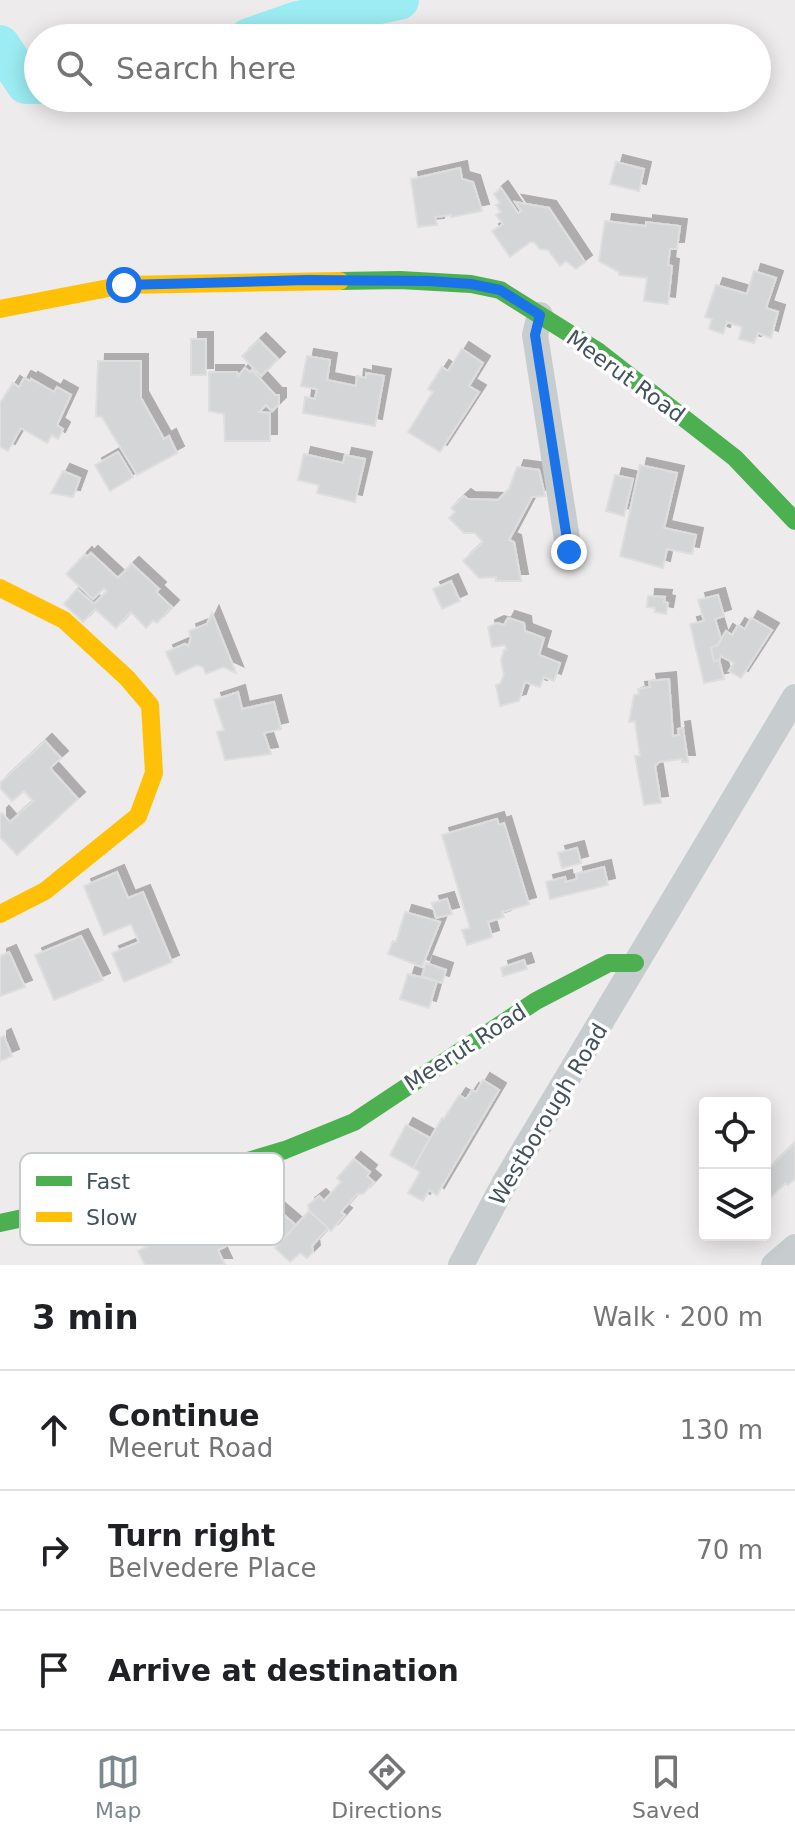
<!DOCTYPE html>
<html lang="en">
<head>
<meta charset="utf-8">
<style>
  :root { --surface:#fff; --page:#f2f2f2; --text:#202124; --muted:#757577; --line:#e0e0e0; --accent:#7d888d }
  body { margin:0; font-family:"DejaVu Sans",sans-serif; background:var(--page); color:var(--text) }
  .controls { position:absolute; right:24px; bottom:24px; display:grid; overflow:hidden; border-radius:8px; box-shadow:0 4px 20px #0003 }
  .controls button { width:72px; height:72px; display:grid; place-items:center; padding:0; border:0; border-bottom:2px solid var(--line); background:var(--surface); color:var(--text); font:40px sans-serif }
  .stop { position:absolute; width:24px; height:24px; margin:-18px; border:6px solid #1a73e8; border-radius:50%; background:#fff }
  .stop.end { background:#1a73e8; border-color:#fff; box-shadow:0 2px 8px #0008 }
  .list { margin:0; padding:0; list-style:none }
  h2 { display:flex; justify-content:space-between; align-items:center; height:104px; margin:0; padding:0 32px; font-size:34px }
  h2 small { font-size:26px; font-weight:400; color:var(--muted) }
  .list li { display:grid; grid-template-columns:52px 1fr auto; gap:24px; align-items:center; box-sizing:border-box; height:120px; padding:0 32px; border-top:2px solid var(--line) }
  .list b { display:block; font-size:30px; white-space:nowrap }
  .list p { margin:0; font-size:26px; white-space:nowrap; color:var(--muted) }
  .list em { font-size:26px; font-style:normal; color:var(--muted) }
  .icon { flex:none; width:44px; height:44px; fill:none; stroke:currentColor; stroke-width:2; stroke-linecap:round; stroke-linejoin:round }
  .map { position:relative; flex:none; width:795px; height:1265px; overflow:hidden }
  .search { position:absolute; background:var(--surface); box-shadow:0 4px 20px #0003; left:24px; right:24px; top:24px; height:88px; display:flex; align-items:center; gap:20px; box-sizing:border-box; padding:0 28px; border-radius:44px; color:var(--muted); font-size:30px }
  .sheet { height:464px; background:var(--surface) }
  nav { display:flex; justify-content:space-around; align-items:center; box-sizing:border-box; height:112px; border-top:2px solid var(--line); background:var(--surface); font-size:22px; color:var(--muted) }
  nav a { display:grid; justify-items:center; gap:4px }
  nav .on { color:var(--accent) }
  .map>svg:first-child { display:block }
</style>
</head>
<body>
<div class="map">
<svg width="795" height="1265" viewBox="0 0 795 1265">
  <defs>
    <filter id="shadow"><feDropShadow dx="7" dy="-7" stdDeviation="0" flood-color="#0004"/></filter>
  </defs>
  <rect width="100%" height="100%" fill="#edebec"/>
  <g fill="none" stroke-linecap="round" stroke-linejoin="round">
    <g stroke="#9cedf3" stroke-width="40">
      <polyline points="249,38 298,21 399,0"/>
      <polyline points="0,45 26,84 38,84"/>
    </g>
  </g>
  <g fill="#d4d5d6" stroke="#dededf" stroke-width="2" filter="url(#shadow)">
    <polygon points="616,162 644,169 639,191 610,184"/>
    <polygon points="460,168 462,179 473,182 482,211 451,217 451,215 435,217 437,225 418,227 411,179"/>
    <polygon points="501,188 518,213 521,211 515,202 549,208 585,262 576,269 566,261 560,266 548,250 540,249 534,242 530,242 510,257 492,231 503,224 496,215 501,212 496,205 500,203 494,194"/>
    <polygon points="605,221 646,226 646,222 680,226 677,249 670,249 668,265 672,266 668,304 644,301 647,278 619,275 619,272 599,261"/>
    <polygon points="754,271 776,278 766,308 778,312 771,338 758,333 754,343 739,339 742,327 727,322 723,334 709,329 712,319 705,317 716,285 747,294"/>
    <rect x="191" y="339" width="15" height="36"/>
    <polygon points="259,340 278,359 261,376 242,356"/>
    <polygon points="462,349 483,363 469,386 479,392 440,452 408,432 433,392 428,389 442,367 448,371"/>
    <polygon points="307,356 330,360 327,380 356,386 357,376 366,378 366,373 384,376 375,426 303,413 305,397 315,399 317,389 301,386"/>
    <polygon points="98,361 141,361 141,398 164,439 169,436 177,453 137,475 102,417 96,416"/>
    <polygon points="245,368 250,372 252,370 275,395 279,395 279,404 272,411 266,405 259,412 270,413 270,441 225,441 224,414 209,411 209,372 237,372 238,376"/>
    <polygon points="24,378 30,381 31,379 54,392 57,387 71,395 57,425 63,429 58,439 52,435 47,443 21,428 8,451 0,447 0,403 13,383 19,387"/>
    <polygon points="118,452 133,477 110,491 95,465"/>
    <polygon points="304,454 343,463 345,455 365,459 355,502 317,493 319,485 298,480"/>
    <polygon points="640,465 677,473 664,528 696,535 692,554 667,549 663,568 620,556"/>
    <polygon points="517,467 539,470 545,496 532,497 509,540 514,542 521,581 496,581 496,577 479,578 463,561 483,542 475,533 464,533 449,518 455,512 451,508 464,496 468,499 498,500 509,489"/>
    <polygon points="63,471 80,478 73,497 51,493"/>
    <polygon points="615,475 633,479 624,516 606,511"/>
    <polygon points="91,553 118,578 132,564 159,589 156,592 172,607 157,623 153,620 146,628 131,612 116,628 95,609 83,622 64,604 77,589 94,604 107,591 104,588 93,599 66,574 85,554 87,557"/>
    <polygon points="451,581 460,601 442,609 433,589"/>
    <polygon points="718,595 724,616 715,619 721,639 718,645 711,648 714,661 719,660 724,679 704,683 690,624 704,621 698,600"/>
    <polygon points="648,596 665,597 664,602 668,603 666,614 655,612 655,608 647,607"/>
    <polygon points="212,613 236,673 223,667 206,674 203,667 197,665 176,675 166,652 185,644 188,646 191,638 189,631 207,624"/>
    <polygon points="508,618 524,623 525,631 544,638 539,655 560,663 554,681 544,677 540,687 525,682 519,701 500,706 496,685 500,684 504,675 501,660 504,650 507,650 505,645 492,647 488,627 497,623 504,625"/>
    <polygon points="751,618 772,630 741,678 729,671 734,663 721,656 719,660 714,661 711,648 718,645 726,631 732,635 738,625 745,629"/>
    <polygon points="669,679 673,736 679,735 678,729 683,728 688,762 682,762 682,759 659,762 655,766 661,803 644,805 635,756 640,756 635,721 629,722 634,695 639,694 638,689 650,687 649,681"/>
    <polygon points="238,692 242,709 274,702 281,729 264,733 271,754 225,760 217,732 224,730 214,700"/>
    <polygon points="45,741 61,758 50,768 78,799 17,855 0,837 0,815 2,813 10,822 33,801 24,791 12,801 0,788 0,783"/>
    <polygon points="497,819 499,825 504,823 529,904 502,912 504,917 488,922 492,937 467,945 462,930 470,928 442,835"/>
    <polygon points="577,848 581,863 562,868 558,853"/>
    <polygon points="604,867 608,885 550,899 546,882 565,877 566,882 577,879 576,874"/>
    <polygon points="117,872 128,898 143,892 172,962 124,982 112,953 139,942 131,924 104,935 84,886"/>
    <polygon points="447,899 452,914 436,918 432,903"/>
    <polygon points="405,912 440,922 422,967 388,954 393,941 396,942"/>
    <polygon points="81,936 103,980 54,1000 35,955"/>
    <polygon points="9,952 25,987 0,996 0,956"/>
    <polygon points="524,960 527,969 503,976 501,968"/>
    <polygon points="426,963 446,970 442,983 422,976"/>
    <polygon points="408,974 437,981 429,1008 400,999"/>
    <polygon points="4,1036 12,1056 0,1061 0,1038"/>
    <polygon points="483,1080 499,1090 437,1195 429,1190 423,1201 408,1193 420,1172 413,1168 442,1118 444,1119 459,1095 466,1099 472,1090 476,1092"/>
    <polygon points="406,1125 430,1138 413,1168 390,1155"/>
    <polygon points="795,1142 795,1179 788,1185 785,1183 772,1196 765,1189 765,1172"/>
    <polygon points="354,1159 370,1172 367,1176 374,1182 363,1194 357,1194 341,1212 345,1215 331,1231 309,1211 308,1205 319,1196 324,1201 341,1182 337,1178"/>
    <polygon points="265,1199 298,1227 283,1246 249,1218"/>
    <polygon points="309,1211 328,1228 312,1246 313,1252 307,1258 300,1253 290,1262 275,1248"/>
    <polygon points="228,1216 240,1239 218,1250 225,1265 145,1265 138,1251 166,1237 170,1245"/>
  </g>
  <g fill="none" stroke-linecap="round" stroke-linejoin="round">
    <g stroke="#c7ccce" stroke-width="26">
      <polyline points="540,315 535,335 569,552"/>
      <polyline points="461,1265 504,1184 795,697"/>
      <polyline points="774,1265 795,1247"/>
    </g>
    <g stroke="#4caf50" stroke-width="18">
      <polyline points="340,281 400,280 471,284 500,290 599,352 735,458 795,521"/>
      <polyline points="0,1223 144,1192 285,1150 354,1122 536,1001 609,963 635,963"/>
    </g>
    <g stroke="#ffc107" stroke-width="18">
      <polyline points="0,309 124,285 340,281"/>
      <polyline points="0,588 64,620 127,678 150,705 154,773 138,816 45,891 0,914"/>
    </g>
  </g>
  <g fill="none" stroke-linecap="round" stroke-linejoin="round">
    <polyline stroke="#1a73e8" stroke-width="10" points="124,285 307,280 429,281 471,284 500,290 540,315 535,335 569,552"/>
  </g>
  <g text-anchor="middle" stroke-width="7" stroke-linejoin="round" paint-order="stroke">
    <g font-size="22" fill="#41525a" stroke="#fff">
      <text transform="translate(626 376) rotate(36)" y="8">Meerut Road</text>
      <text transform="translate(465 1047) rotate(-33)" y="8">Meerut Road</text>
      <text transform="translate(548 1114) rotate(-59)" y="8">Westborough Road</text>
    </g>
  </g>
  <rect x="20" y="1153" width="264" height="92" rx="12" fill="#fff" stroke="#c6cbce" stroke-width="2"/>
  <rect x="36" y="1176" width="36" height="10" fill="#4caf50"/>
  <rect x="36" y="1212" width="36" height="10" fill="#ffc107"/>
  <g font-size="22" fill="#41525a">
    <text x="86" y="1189">Fast</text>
    <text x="86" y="1225">Slow</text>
  </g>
</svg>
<div class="controls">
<button><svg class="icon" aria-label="locate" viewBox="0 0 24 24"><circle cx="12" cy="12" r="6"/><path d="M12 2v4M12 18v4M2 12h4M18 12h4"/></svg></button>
<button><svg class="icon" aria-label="layers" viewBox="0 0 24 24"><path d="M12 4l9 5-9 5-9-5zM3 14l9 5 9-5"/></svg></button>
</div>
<div class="stop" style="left:124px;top:285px"></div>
<div class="stop end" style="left:569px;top:552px"></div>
<div class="search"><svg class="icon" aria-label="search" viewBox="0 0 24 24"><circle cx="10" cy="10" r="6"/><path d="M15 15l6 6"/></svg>Search here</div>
</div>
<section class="sheet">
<h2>3 min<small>Walk · 200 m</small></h2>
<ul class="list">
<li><svg class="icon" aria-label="ahead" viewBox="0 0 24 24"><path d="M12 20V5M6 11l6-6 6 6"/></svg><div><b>Continue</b><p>Meerut Road</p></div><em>130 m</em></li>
<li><svg class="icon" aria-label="right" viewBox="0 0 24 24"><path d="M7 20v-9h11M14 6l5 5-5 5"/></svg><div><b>Turn right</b><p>Belvedere Place</p></div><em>70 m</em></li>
<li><svg class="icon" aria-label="arrive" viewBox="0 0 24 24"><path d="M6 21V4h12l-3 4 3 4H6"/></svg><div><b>Arrive at destination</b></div></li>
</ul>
</section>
<nav>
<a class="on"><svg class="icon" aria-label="map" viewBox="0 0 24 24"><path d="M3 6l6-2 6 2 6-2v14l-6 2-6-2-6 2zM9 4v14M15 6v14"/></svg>Map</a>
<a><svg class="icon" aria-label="directions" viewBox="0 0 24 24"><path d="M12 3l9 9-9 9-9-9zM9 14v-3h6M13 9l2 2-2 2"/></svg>Directions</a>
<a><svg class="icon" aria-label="saved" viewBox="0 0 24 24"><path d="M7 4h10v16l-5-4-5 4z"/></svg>Saved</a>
</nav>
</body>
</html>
